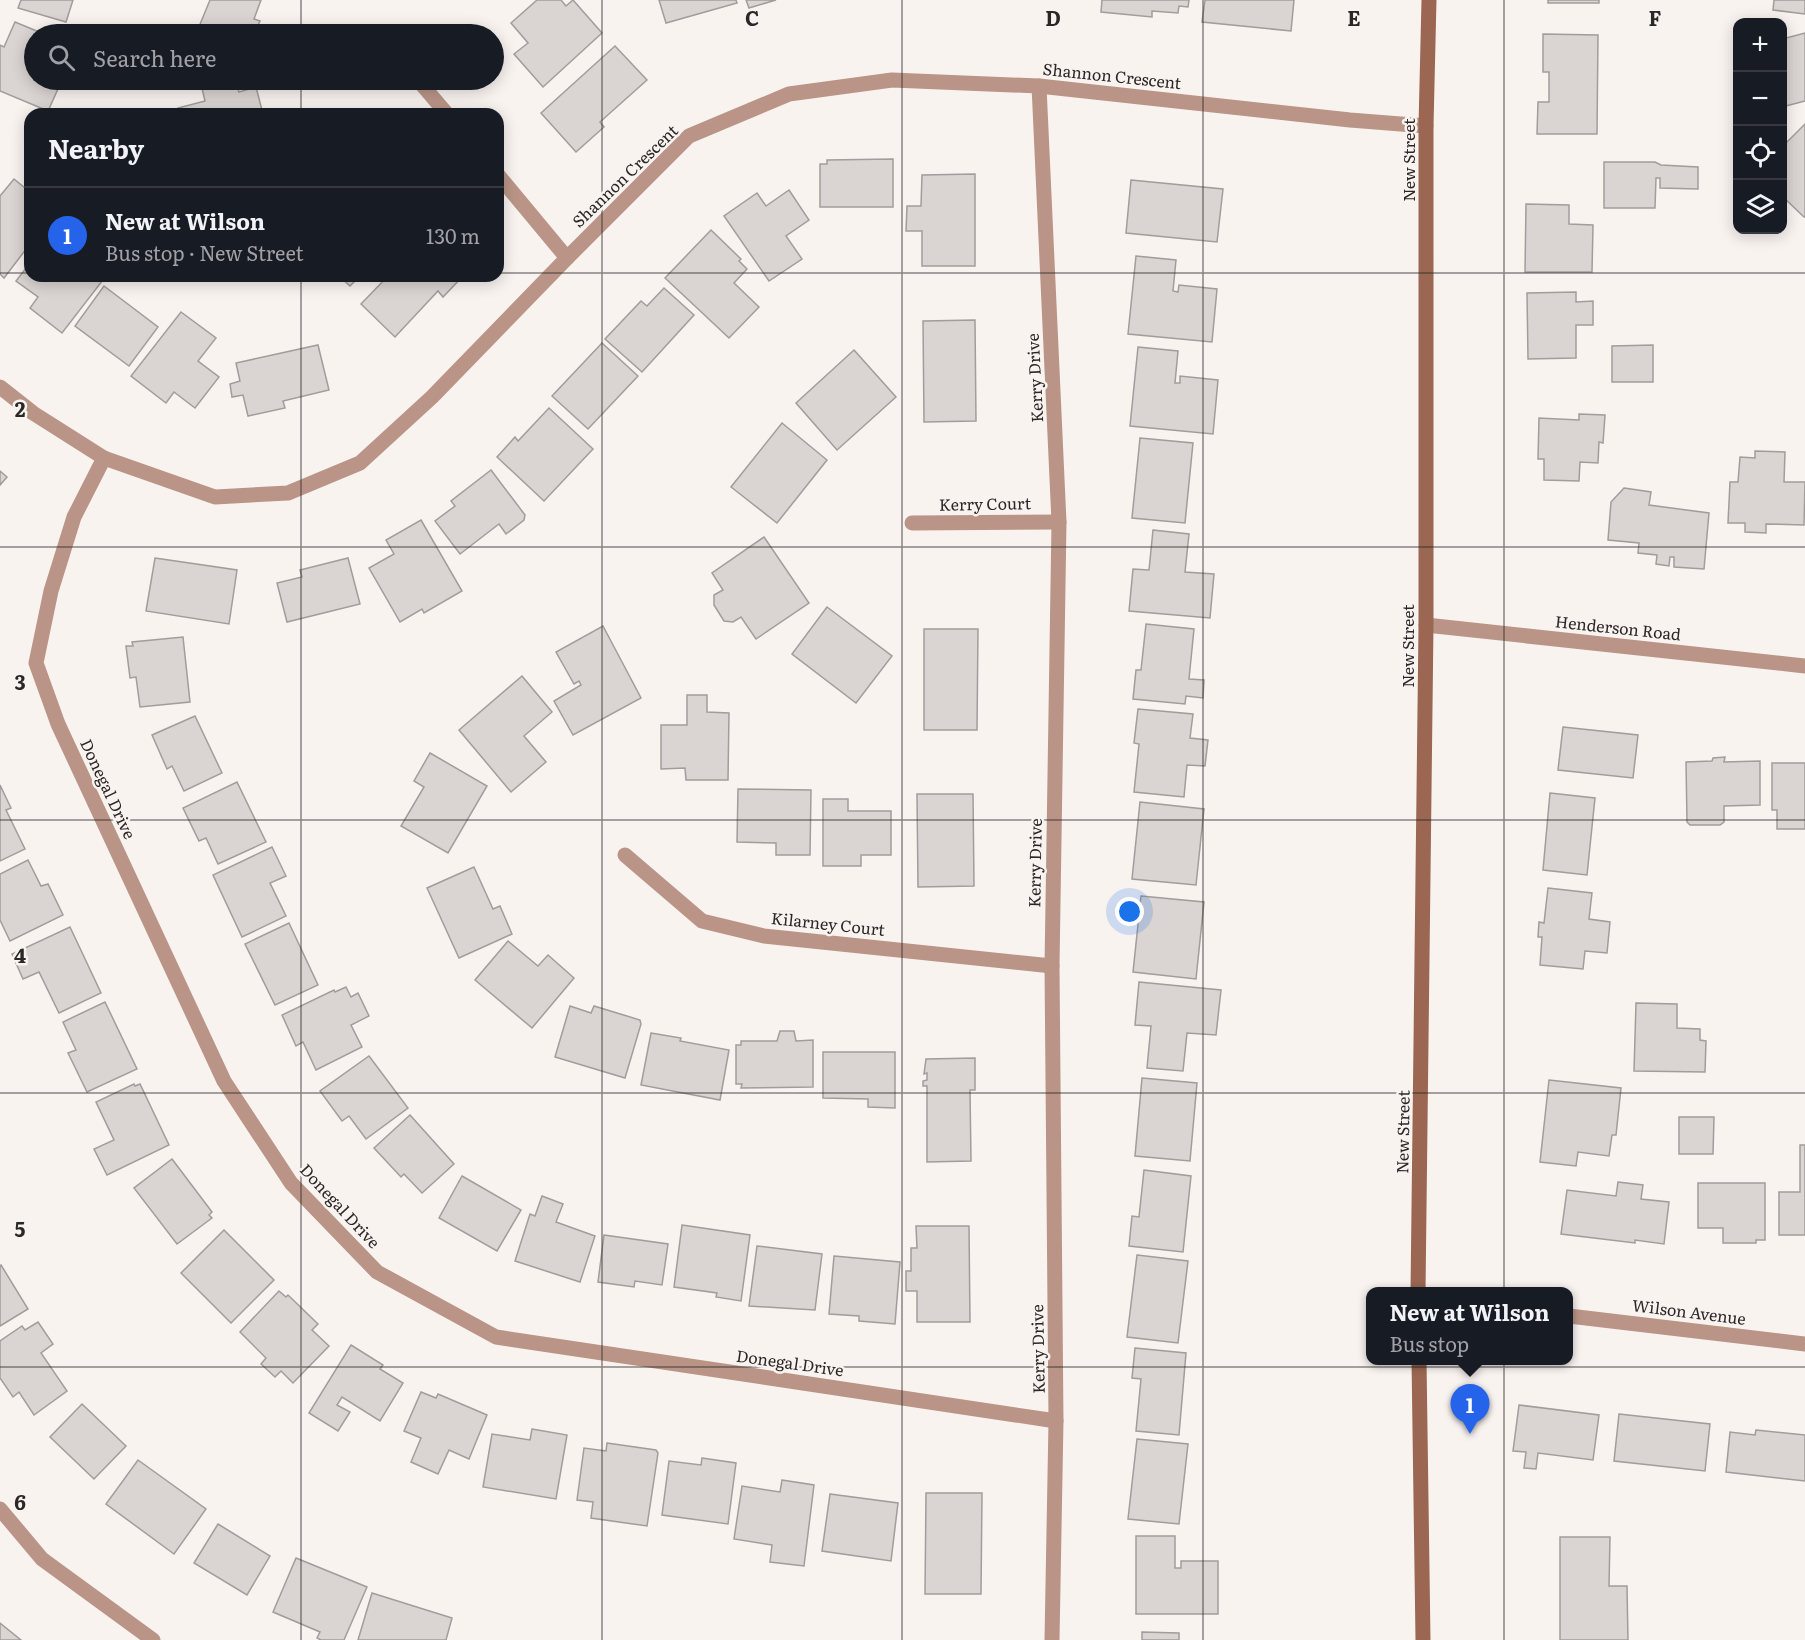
<!DOCTYPE html>
<html lang="en">
<head>
<meta charset="utf-8">
<style>
  :root { --surface:#171b24; --page:#20242c; --text:#f1f3f6; --muted:#9ea1a6; --line:#363941; --accent:#2563eb }
  body { margin:0; font-family:Literata,serif; background:var(--page); color:var(--text) }
  .controls { position:absolute; right:18px; top:18px; display:grid; overflow:hidden; border-radius:12px; box-shadow:0 3px 15px #0003 }
  .controls button { width:54px; height:54px; display:grid; place-items:center; padding:0; border:0; border-bottom:2px solid var(--line); background:var(--surface); color:var(--text); font:30px sans-serif }
  .you { position:absolute; left:1130px; top:912px; width:21px; height:21px; margin:-15px; border:4px solid #fff; border-radius:50%; background:#1a73e8; box-shadow:0 0 0 9px #1a73e833 }
  .badge { display:grid; place-items:center; width:39px; height:39px; border-radius:50%; background:var(--accent); color:#fff; font-size:20px; font-weight:700 }
  .pin { position:absolute; translate:-50% -50px; filter:drop-shadow(0 2px 3px #0008) }
  .pin::after { content:''; position:absolute; top:32px; width:21px; height:18px; background:inherit; clip-path:polygon(0 0,100% 0,50% 100%) }
  .popup { position:absolute; left:1366px; top:1287px; width:207px; height:78px; box-sizing:border-box; display:grid; place-content:center; border-radius:12px; background:var(--surface); filter:drop-shadow(0 2px 4px #0005); font-size:20px; white-space:nowrap; color:var(--muted) }
  .popup b { font-size:22px; color:var(--text) }
  .popup::after { content:''; position:absolute; left:50%; top:100%; margin-left:-12px; border:12px solid transparent; border-top-color:var(--surface) }
  .list { margin:0; padding:0; list-style:none }
  h2 { display:flex; justify-content:space-between; align-items:center; height:78px; margin:0; padding:0 24px; font-size:26px }
  h2 small { font-size:20px; font-weight:400; color:var(--muted) }
  .list li { display:grid; grid-template-columns:39px 1fr auto; gap:18px; align-items:center; box-sizing:border-box; height:96px; padding:0 24px; border-top:2px solid var(--line) }
  .list b { display:block; font-size:22px; white-space:nowrap }
  .list p { margin:0; font-size:20px; white-space:nowrap; color:var(--muted) }
  .list em { font-size:20px; font-style:normal; color:var(--muted) }
  .icon { flex:none; width:33px; height:33px; fill:none; stroke:currentColor; stroke-width:2; stroke-linecap:round; stroke-linejoin:round }
  .map { position:relative; flex:none; width:1805px; height:1640px; overflow:hidden }
  .search { position:absolute; background:var(--surface); box-shadow:0 3px 15px #0003; left:24px; top:24px; width:480px; height:66px; display:flex; align-items:center; gap:15px; box-sizing:border-box; padding:0 21px; border-radius:33px; color:var(--muted); font-size:22px }
  .panel { position:absolute; background:var(--surface); box-shadow:0 3px 15px #0003; left:24px; top:108px; width:480px; height:174px; border-radius:18px }
  .map>svg:first-child { display:block }
</style>
</head>
<body>
<div class="map">
<svg width="1805" height="1640" viewBox="0 0 1805 1640">
  <rect width="100%" height="100%" fill="#f9f3f0"/>
  <g fill="#dad4d2" stroke="#a29c9a" stroke-width="1.5">
    <polygon points="21,0 73,0 66,22 18,8"/>
    <polygon points="210,0 261,0 254,19 260,21 254,34 196,34"/>
    <polygon points="537,0 561,0 566,6 573,0 602,33 543,87 514,54 528,43 511,23"/>
    <polygon points="659,0 736,0 737,3 666,23"/>
    <polygon points="746,0 776,0 749,8"/>
    <polygon points="1102,0 1189,0 1188,7 1179,6 1178,13 1152,11 1152,17 1101,12"/>
    <polygon points="1205,0 1294,0 1291,31 1202,22"/>
    <rect x="1548" y="0" width="51" height="3"/>
    <polygon points="1774,0 1805,0 1805,14 1773,10"/>
    <polygon points="15,22 44,34 34,34 34,80 62,80 48,111 0,91 0,45 4,47"/>
    <polygon points="1805,33 1805,101 1782,107 1782,39"/>
    <polygon points="1543,34 1598,35 1597,134 1537,134 1538,102 1549,102 1549,72 1543,72"/>
    <polygon points="615,46 647,80 600,122 604,127 576,152 541,113"/>
    <polygon points="200,80 235,80 239,92 256,87 263,114 180,114 178,108 205,101"/>
    <polygon points="1805,124 1805,217 1804,217 1782,196 1782,147"/>
    <polygon points="893,159 893,207 820,207 820,164 827,164 827,160"/>
    <polygon points="1604,162 1655,162 1661,165 1698,167 1698,189 1660,188 1660,178 1656,178 1655,208 1604,208"/>
    <polygon points="975,174 975,266 922,266 922,231 906,231 907,206 921,206 922,175"/>
    <polygon points="14,179 30,192 30,244 4,278 0,274 0,196"/>
    <polygon points="1131,180 1223,189 1217,242 1126,233"/>
    <polygon points="789,190 809,220 786,236 802,259 769,281 724,216 757,193 766,206"/>
    <polygon points="1526,204 1569,205 1569,224 1593,225 1592,272 1525,272"/>
    <polygon points="711,230 741,259 739,261 747,269 734,283 759,307 729,338 665,278"/>
    <polygon points="1136,256 1176,260 1173,291 1178,292 1179,285 1217,289 1212,342 1128,334"/>
    <polygon points="30,263 30,276 106,276 62,333 30,308 38,297 16,281"/>
    <polygon points="339,276 360,276 350,286"/>
    <polygon points="388,276 463,276 443,297 438,291 395,337 361,304"/>
    <polygon points="104,286 158,327 129,366 75,326"/>
    <polygon points="664,288 694,315 642,372 605,339 641,301 647,306"/>
    <polygon points="1576,292 1576,302 1593,301 1593,325 1576,325 1576,358 1528,359 1527,293"/>
    <polygon points="181,312 216,338 198,361 219,377 195,408 174,392 166,403 131,376"/>
    <polygon points="975,320 976,421 924,422 923,321"/>
    <polygon points="602,343 638,376 588,429 552,396"/>
    <polygon points="318,345 329,390 283,401 285,408 248,416 243,395 232,397 230,384 240,381 236,363"/>
    <polygon points="1653,345 1653,382 1612,382 1612,346"/>
    <polygon points="1138,347 1178,351 1175,383 1180,383 1180,376 1218,380 1213,434 1130,426"/>
    <polygon points="854,350 896,397 837,450 796,403"/>
    <polygon points="549,408 593,449 544,501 497,457 515,437 518,441"/>
    <polygon points="1579,414 1605,415 1603,443 1599,442 1598,463 1580,462 1579,481 1544,480 1544,459 1538,459 1539,418 1579,420"/>
    <polygon points="782,423 827,460 777,523 731,487"/>
    <polygon points="1140,438 1193,443 1185,523 1132,518"/>
    <polygon points="1755,451 1785,452 1784,482 1805,482 1804,525 1766,524 1766,533 1745,532 1745,523 1728,523 1730,482 1738,482 1740,457 1755,458"/>
    <polygon points="491,470 525,515 524,520 506,534 499,524 460,554 435,521 455,506 451,501"/>
    <polygon points="0,471 7,477 0,485"/>
    <polygon points="1624,488 1651,492 1649,505 1709,513 1704,569 1674,567 1674,557 1670,557 1669,566 1656,564 1657,555 1638,553 1639,543 1608,540 1611,502"/>
    <polygon points="421,520 462,591 424,613 422,609 400,622 369,568 394,554 386,540"/>
    <polygon points="1153,530 1189,534 1185,572 1214,574 1210,618 1129,611 1133,569 1149,570"/>
    <polygon points="764,537 809,603 756,639 741,617 733,622 724,621 714,605 714,595 723,590 712,573"/>
    <polygon points="155,558 237,570 229,624 146,611"/>
    <polygon points="348,558 360,604 287,622 277,583 302,577 300,570"/>
    <polygon points="827,607 892,656 856,703 792,654"/>
    <polygon points="1146,624 1194,629 1189,679 1204,680 1203,698 1186,696 1185,704 1133,699 1136,670 1141,670"/>
    <polygon points="603,626 641,698 573,735 554,701 581,685 579,681 574,684 556,652"/>
    <polygon points="924,629 978,629 977,730 924,730"/>
    <polygon points="183,637 190,702 140,707 136,677 130,678 126,646 133,646 132,642"/>
    <polygon points="522,676 552,712 524,736 546,762 511,792 459,730"/>
    <polygon points="687,695 707,695 707,712 729,713 728,780 686,780 685,768 661,769 661,725 687,725"/>
    <polygon points="1138,709 1193,714 1190,738 1208,740 1205,766 1187,765 1184,797 1134,792 1139,744 1134,743"/>
    <polygon points="195,716 222,773 184,791 172,766 167,769 152,735"/>
    <polygon points="1563,727 1638,735 1633,778 1558,770"/>
    <polygon points="430,753 487,786 448,853 401,826 424,787 414,781"/>
    <polygon points="1725,757 1724,762 1760,761 1760,805 1724,806 1724,822 1720,825 1690,825 1687,822 1686,762 1712,761 1713,758"/>
    <polygon points="1772,763 1805,763 1805,829 1777,829 1777,810 1772,810"/>
    <polygon points="237,782 266,842 218,864 206,838 199,841 183,808"/>
    <polygon points="0,785 11,808 6,810 25,849 0,861"/>
    <polygon points="738,789 811,790 810,855 776,855 776,843 737,842"/>
    <polygon points="1550,793 1595,798 1587,875 1543,870"/>
    <polygon points="917,794 973,794 974,886 918,887"/>
    <polygon points="823,799 848,799 848,811 891,811 891,855 861,855 861,866 823,866"/>
    <polygon points="1140,802 1204,809 1196,885 1132,879"/>
    <polygon points="272,847 286,876 270,883 286,916 242,937 213,875"/>
    <polygon points="28,860 41,886 48,884 63,915 10,941 0,920 0,874"/>
    <polygon points="474,867 493,909 500,906 512,934 459,958 427,888"/>
    <polygon points="1548,888 1592,893 1589,919 1610,922 1607,953 1585,951 1583,969 1540,965 1542,937 1538,937 1539,922 1544,923"/>
    <polygon points="1141,896 1204,902 1196,979 1133,972"/>
    <polygon points="289,923 318,985 275,1005 245,944"/>
    <polygon points="70,927 101,993 59,1013 39,972 23,979 12,954"/>
    <polygon points="508,941 538,966 548,955 574,978 532,1028 475,980"/>
    <polygon points="1139,982 1221,990 1216,1035 1187,1033 1183,1071 1147,1068 1151,1026 1135,1025"/>
    <polygon points="346,987 351,997 358,993 369,1016 351,1025 362,1047 316,1070 303,1042 296,1046 282,1015 334,990 335,992"/>
    <polygon points="105,1002 137,1069 87,1092 68,1053 76,1050 63,1022"/>
    <polygon points="1636,1003 1677,1004 1677,1028 1700,1029 1700,1040 1706,1041 1705,1072 1634,1071"/>
    <polygon points="570,1006 591,1013 594,1006 640,1020 641,1024 625,1078 555,1057"/>
    <polygon points="780,1031 794,1031 796,1041 813,1040 813,1087 741,1088 742,1084 736,1084 736,1045 741,1045 741,1041 777,1041"/>
    <polygon points="651,1033 681,1038 680,1041 729,1050 720,1100 641,1085"/>
    <polygon points="823,1052 895,1052 895,1108 868,1107 868,1099 823,1098"/>
    <polygon points="369,1056 408,1108 366,1139 349,1116 342,1121 320,1091"/>
    <polygon points="975,1058 975,1090 970,1090 971,1161 927,1162 927,1086 923,1086 923,1081 927,1080 927,1073 924,1074 926,1059"/>
    <polygon points="1142,1078 1197,1083 1190,1161 1135,1156"/>
    <polygon points="1549,1080 1621,1088 1616,1135 1612,1135 1609,1156 1578,1152 1576,1166 1540,1162"/>
    <polygon points="134,1084 135,1086 140,1084 169,1145 107,1175 94,1149 114,1140 96,1102"/>
    <polygon points="410,1115 454,1164 422,1193 404,1174 401,1177 374,1148"/>
    <polygon points="1679,1117 1714,1117 1713,1154 1679,1154"/>
    <polygon points="1800,1145 1805,1145 1805,1235 1779,1235 1779,1192 1800,1192"/>
    <polygon points="172,1159 212,1212 209,1215 212,1218 177,1244 134,1188"/>
    <polygon points="1144,1170 1191,1176 1183,1252 1129,1246 1132,1216 1139,1217"/>
    <polygon points="462,1176 521,1210 497,1251 439,1218"/>
    <polygon points="1618,1182 1643,1185 1641,1199 1669,1202 1664,1244 1635,1240 1635,1243 1561,1234 1567,1190 1616,1196"/>
    <polygon points="1698,1183 1765,1183 1765,1240 1756,1240 1756,1243 1723,1243 1723,1228 1698,1228"/>
    <polygon points="542,1196 563,1204 556,1222 595,1236 580,1282 515,1261 530,1214 535,1216"/>
    <polygon points="682,1225 750,1235 741,1301 716,1297 717,1293 674,1287"/>
    <polygon points="916,1226 969,1226 970,1322 917,1322 917,1291 906,1291 906,1271 911,1271 911,1248 917,1248"/>
    <polygon points="224,1230 274,1280 231,1323 181,1273"/>
    <polygon points="604,1235 668,1244 662,1285 635,1281 634,1287 598,1282"/>
    <polygon points="757,1246 822,1254 815,1310 749,1306"/>
    <polygon points="1137,1255 1188,1261 1178,1343 1127,1337"/>
    <polygon points="834,1256 900,1262 895,1324 859,1321 859,1316 829,1314"/>
    <polygon points="1,1265 28,1309 0,1326 0,1266"/>
    <polygon points="279,1291 286,1297 288,1295 318,1324 312,1330 329,1346 293,1383 281,1371 275,1377 261,1364 266,1358 240,1332"/>
    <polygon points="38,1322 53,1344 41,1353 67,1391 34,1415 19,1392 13,1397 0,1378 0,1341 22,1326 25,1330"/>
    <polygon points="351,1345 383,1365 380,1369 403,1383 380,1421 342,1397 337,1405 350,1412 338,1431 309,1413"/>
    <polygon points="1135,1348 1186,1353 1179,1435 1136,1431 1141,1379 1132,1378"/>
    <polygon points="421,1392 436,1398 438,1394 487,1415 469,1459 449,1450 438,1474 411,1462 421,1438 404,1431"/>
    <polygon points="82,1404 126,1446 94,1479 50,1437"/>
    <polygon points="1519,1405 1599,1415 1593,1460 1538,1453 1536,1469 1524,1468 1526,1452 1513,1451"/>
    <polygon points="1619,1414 1710,1424 1705,1471 1614,1461"/>
    <polygon points="532,1429 567,1435 556,1499 483,1487 492,1434 530,1440"/>
    <polygon points="1756,1430 1805,1435 1805,1481 1726,1472 1730,1432 1755,1435"/>
    <polygon points="1137,1439 1188,1444 1179,1524 1128,1519"/>
    <polygon points="607,1443 656,1450 658,1453 647,1526 591,1518 593,1502 577,1500 584,1448 606,1451"/>
    <polygon points="702,1458 736,1463 728,1524 662,1515 669,1461 701,1465"/>
    <polygon points="138,1460 206,1509 174,1554 106,1504"/>
    <polygon points="782,1480 814,1485 804,1566 770,1562 772,1545 734,1539 742,1486 780,1492"/>
    <polygon points="926,1493 982,1493 981,1594 925,1594"/>
    <polygon points="830,1494 898,1503 891,1561 822,1551"/>
    <polygon points="218,1524 270,1556 247,1595 194,1563"/>
    <polygon points="1136,1536 1175,1536 1175,1568 1181,1568 1181,1561 1218,1561 1218,1614 1136,1614"/>
    <polygon points="1560,1537 1610,1537 1609,1586 1627,1586 1628,1640 1560,1640"/>
    <polygon points="296,1558 367,1587 344,1640 321,1640 317,1638 320,1632 273,1612"/>
    <polygon points="372,1593 452,1618 446,1640 358,1640"/>
    <polygon points="0,1623 21,1640 0,1640"/>
    <polygon points="1142,1632 1179,1633 1179,1640 1142,1640"/>
  </g>
  <g fill="none" stroke-linecap="round" stroke-linejoin="round">
    <g stroke="#ba9587" stroke-width="15">
      <polyline points="418,80 447,114"/>
      <polyline points="1039,86 1059,522 1052,966 1056,1421 1052,1640"/>
      <polyline points="498,175 567,258"/>
      <polyline points="0,387 33,413 104,458 215,497 288,493 360,463 432,397 567,258 689,136 789,94 892,80 1039,86 1350,120 1426,126"/>
      <polyline points="104,458 74,517 51,591 36,663 58,724 224,1081 291,1183 377,1272 496,1337 1056,1421"/>
      <polyline points="912,523 1059,522"/>
      <polyline points="1426,625 1805,666"/>
      <polyline points="625,855 702,921 764,936 1052,966"/>
      <polyline points="1569,1316 1805,1344"/>
      <polyline points="0,1509 42,1559 153,1640"/>
    </g>
    <g stroke="#9b6752" stroke-width="15">
      <polyline points="1418,1292 1426,625 1426,126 1429,0"/>
      <polyline points="1419,1360 1423,1640"/>
    </g>
  </g>
  <path fill="none" stroke="#2a2827" stroke-width="1.5" stroke-opacity="0.55" d="M 301,0 L 301,34M 602,0 L 602,1640M 902,0 L 902,1640M 1203,0 L 1203,1640M 1504,0 L 1504,1640M 301,80 L 301,114M 0,273 L 30,273M 498,273 L 1805,273M 301,276 L 301,1640M 0,547 L 1805,547M 0,820 L 1805,820M 0,1093 L 1805,1093M 0,1367 L 1805,1367"/>
  <g text-anchor="middle" stroke-width="5" stroke-linejoin="round" paint-order="stroke">
    <g font-size="16" fill="#2a2827" stroke="#f9f3f0">
      <text transform="translate(1112 76) rotate(6)" y="6">Shannon Crescent</text>
      <text transform="translate(1409 160) rotate(-90)" y="6">New Street</text>
      <text transform="translate(625 176) rotate(-44)" y="6">Shannon Crescent</text>
      <text transform="translate(1035 378) rotate(-93)" y="6">Kerry Drive</text>
      <text transform="translate(985 504) rotate(-1)" y="6">Kerry Court</text>
      <text transform="translate(1618 628) rotate(6)" y="6">Henderson Road</text>
      <text transform="translate(1408 646) rotate(-90)" y="6">New Street</text>
      <text transform="translate(108 789) rotate(65)" y="6">Donegal Drive</text>
      <text transform="translate(1035 863) rotate(-89)" y="6">Kerry Drive</text>
      <text transform="translate(828 924) rotate(6)" y="6">Kilarney Court</text>
      <text transform="translate(1403 1132) rotate(-89)" y="6">New Street</text>
      <text transform="translate(340 1206) rotate(47)" y="6">Donegal Drive</text>
      <text transform="translate(1689 1312) rotate(7)" y="6">Wilson Avenue</text>
      <text transform="translate(1038 1349) rotate(-91)" y="6">Kerry Drive</text>
      <text transform="translate(790 1363) rotate(8)" y="6">Donegal Drive</text>
    </g>
  </g>
  <g font-size="20" text-anchor="middle" font-weight="bold" fill="#2a2827" stroke="#f9f3f0" stroke-width="5" stroke-linejoin="round" paint-order="stroke">
    <text x="752" y="26">C</text>
    <text x="1053" y="26">D</text>
    <text x="1354" y="26">E</text>
    <text x="1655" y="26">F</text>
    <text x="20" y="417">2</text>
    <text x="20" y="690">3</text>
    <text x="20" y="963">4</text>
    <text x="20" y="1237">5</text>
    <text x="20" y="1510">6</text>
  </g>
</svg>
<div class="controls">
<button>+</button>
<button>−</button>
<button><svg class="icon" aria-label="locate" viewBox="0 0 24 24"><circle cx="12" cy="12" r="6"/><path d="M12 2v4M12 18v4M2 12h4M18 12h4"/></svg></button>
<button><svg class="icon" aria-label="layers" viewBox="0 0 24 24"><path d="M12 4l9 5-9 5-9-5zM3 14l9 5 9-5"/></svg></button>
</div>
<div class="you"></div>
<div class="pin badge" style="left:1470px;top:1434px">1</div>
<div class="popup"><b>New at Wilson</b>Bus stop</div>
<div class="search"><svg class="icon" aria-label="search" viewBox="0 0 24 24"><circle cx="10" cy="10" r="6"/><path d="M15 15l6 6"/></svg>Search here</div>
<section class="panel">
<h2>Nearby<small></small></h2>
<ul class="list">
<li><span class="badge">1</span><div><b>New at Wilson</b><p>Bus stop · New Street</p></div><em>130 m</em></li>
</ul>
</section>
</div>
</body>
</html>
